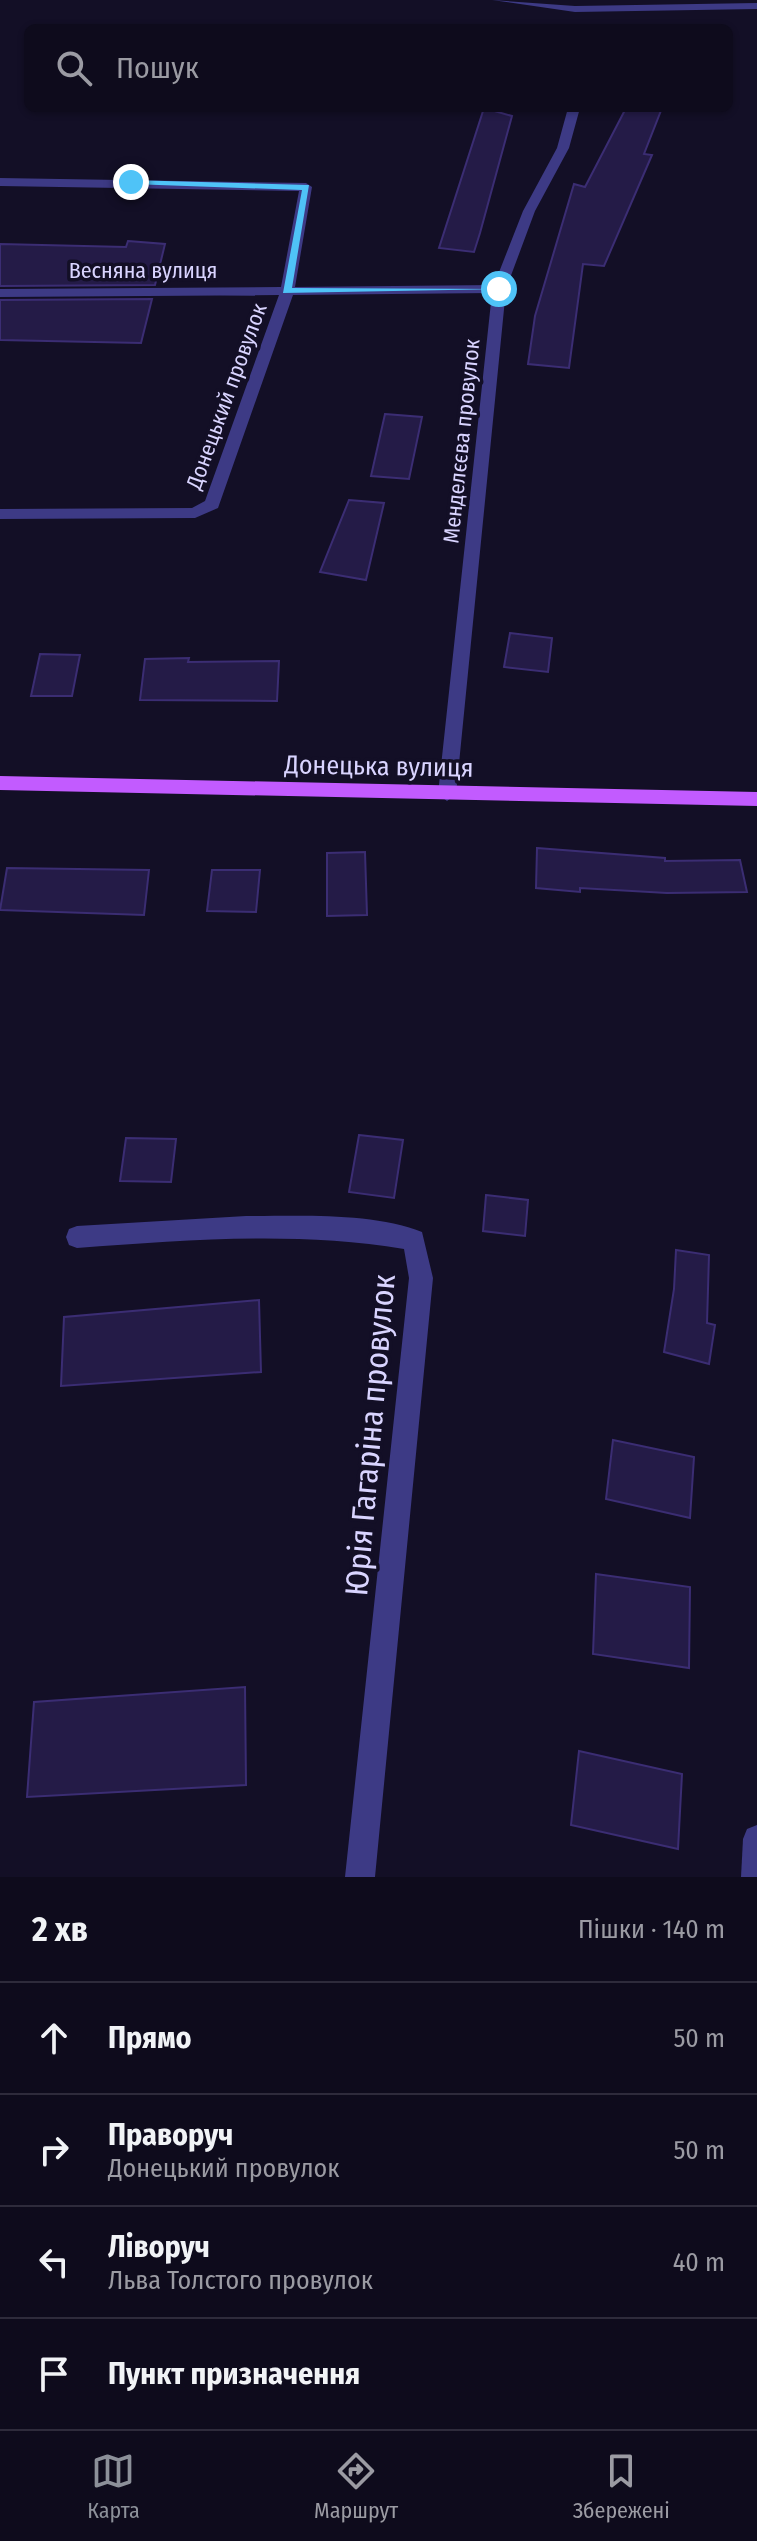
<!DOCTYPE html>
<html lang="uk">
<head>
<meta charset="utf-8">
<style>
  :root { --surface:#0e0b1c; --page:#171425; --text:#f1f3f6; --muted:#9b9ba3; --line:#2e2b3b; --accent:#8c9099 }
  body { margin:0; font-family:"Fira Sans Condensed",sans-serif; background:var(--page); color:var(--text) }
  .stop { position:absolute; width:24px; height:24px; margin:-18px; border:6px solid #4fc3f7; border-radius:50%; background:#fff }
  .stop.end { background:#4fc3f7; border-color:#fff; box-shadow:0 2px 8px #0008 }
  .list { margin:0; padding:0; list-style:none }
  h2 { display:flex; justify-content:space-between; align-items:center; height:104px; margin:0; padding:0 32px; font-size:34px }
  h2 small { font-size:26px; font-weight:400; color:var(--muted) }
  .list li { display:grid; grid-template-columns:52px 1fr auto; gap:24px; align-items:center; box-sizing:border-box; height:112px; padding:0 32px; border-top:2px solid var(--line) }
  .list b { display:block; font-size:30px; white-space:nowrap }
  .list p { margin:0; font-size:26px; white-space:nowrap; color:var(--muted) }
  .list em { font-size:26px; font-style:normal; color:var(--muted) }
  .icon { flex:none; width:44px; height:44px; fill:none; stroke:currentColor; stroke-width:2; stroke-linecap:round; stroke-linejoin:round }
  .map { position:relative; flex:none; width:757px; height:1877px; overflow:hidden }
  .search { position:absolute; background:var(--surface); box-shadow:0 2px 6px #0004; left:24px; right:24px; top:24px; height:88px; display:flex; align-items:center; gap:20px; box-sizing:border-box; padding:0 28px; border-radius:12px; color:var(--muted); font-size:30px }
  .sheet { height:552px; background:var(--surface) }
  nav { display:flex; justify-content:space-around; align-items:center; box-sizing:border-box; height:112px; border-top:2px solid var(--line); background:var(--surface); font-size:22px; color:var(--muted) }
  nav a { display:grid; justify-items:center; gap:4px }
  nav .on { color:var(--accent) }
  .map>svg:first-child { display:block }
</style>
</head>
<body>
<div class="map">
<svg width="757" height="1877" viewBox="0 0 757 1877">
  <rect width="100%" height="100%" fill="#130f26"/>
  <g fill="#241b47" stroke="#3b2d73" stroke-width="2">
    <polygon points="484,108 512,116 480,233 474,252 439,248"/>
    <polygon points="626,108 662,108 644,154 652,155 604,266 583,264 569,368 528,364 535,316 574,184 585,187"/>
    <polygon points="128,241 165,244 155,285 0,286 0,244 126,247"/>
    <polygon points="152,299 141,343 0,340 0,300"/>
    <polygon points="385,414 422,417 409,479 371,476"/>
    <polygon points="349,500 384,503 366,580 320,572"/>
    <polygon points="510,633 552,638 548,672 504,667"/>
    <polygon points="40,654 80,655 72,696 31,696"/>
    <polygon points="189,658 188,662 279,661 277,701 140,700 145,659"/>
    <polygon points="537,848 665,858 665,861 740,860 747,892 667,893 580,888 580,892 536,888"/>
    <polygon points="365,852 367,915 327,916 327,853"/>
    <polygon points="7,868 149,870 144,915 0,910"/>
    <polygon points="212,870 260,870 256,912 207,911"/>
    <polygon points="359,1135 403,1140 394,1198 349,1192"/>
    <polygon points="126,1138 176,1139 171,1182 120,1181"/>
    <polygon points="486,1195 528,1200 525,1236 483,1231"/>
    <polygon points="676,1250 709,1255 707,1323 715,1325 709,1364 664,1352 674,1289"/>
    <polygon points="259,1300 261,1372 61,1386 64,1317"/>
    <polygon points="613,1440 694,1457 690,1518 606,1499"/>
    <polygon points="596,1574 690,1587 689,1668 593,1654"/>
    <polygon points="245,1687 246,1785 27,1797 34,1702"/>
    <polygon points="579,1751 682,1774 678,1849 571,1825"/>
  </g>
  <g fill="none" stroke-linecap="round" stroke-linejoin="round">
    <g fill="#3d3a85" fill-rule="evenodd">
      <polygon points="492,0 575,6 757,3 757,9 575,12"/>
      <polygon points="568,108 580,108 569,148 535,211 506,289 456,794 447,801 438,794 492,293 293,295 218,508 195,518 0,519 0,509 192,508 205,501 279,295 0,297 0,289 281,287 299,191 0,186 0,178 306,183 312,187 295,287 494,285 523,211 557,148"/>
      <path d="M 246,1216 C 299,1216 373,1212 422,1232 L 433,1278 L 375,1877 L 345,1877 L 409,1278 L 404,1249 C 295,1231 186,1240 77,1248 L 69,1245 L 66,1237 L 69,1229 L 77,1226 Z"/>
      <polygon points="757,1825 757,1877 741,1877 743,1839 747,1829"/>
    </g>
    <polygon fill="#c25bff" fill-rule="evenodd" points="0,776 757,792 757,806 0,790"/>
  </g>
  <polygon fill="#4fc3f7" points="128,180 309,185 292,288 504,289 283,293 302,190 131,184"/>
  <g text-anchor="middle" stroke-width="7" stroke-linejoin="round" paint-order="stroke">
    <g font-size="22" fill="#d9d4ff" stroke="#130f26">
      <text x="143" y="278">Весняна вулиця</text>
      <text transform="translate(226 396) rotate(-70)" y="8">Донецький провулок</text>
      <text transform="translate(461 441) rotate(-84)" y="8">Менделєєва провулок</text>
    </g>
    <g font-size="26" fill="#d9d4ff" stroke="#130f26">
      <text transform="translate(379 766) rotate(1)" y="9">Донецька вулиця</text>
    </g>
    <g font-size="32" fill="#d9d4ff" stroke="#130f26">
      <text transform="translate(370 1435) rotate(-85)" y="11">Юрія Гагаріна провулок</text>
    </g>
  </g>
</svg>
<div class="stop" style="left:499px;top:289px"></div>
<div class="stop end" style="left:131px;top:182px"></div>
<div class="search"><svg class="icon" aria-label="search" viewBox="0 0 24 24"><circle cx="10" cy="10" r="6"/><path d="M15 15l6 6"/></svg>Пошук</div>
</div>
<section class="sheet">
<h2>2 хв<small>Пішки · 140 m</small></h2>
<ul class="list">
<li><svg class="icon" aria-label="ahead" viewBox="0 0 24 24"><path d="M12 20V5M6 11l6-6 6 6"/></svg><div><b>Прямо</b></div><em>50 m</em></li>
<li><svg class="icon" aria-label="right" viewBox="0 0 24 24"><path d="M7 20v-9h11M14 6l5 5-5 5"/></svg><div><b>Праворуч</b><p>Донецький провулок</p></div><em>50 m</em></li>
<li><svg class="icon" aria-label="left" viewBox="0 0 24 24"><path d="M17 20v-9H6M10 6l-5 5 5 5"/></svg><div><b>Ліворуч</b><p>Льва Толстого провулок</p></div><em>40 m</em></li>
<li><svg class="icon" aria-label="arrive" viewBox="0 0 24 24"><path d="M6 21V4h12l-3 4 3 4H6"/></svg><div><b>Пункт призначення</b></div></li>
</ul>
</section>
<nav>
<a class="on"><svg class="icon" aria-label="map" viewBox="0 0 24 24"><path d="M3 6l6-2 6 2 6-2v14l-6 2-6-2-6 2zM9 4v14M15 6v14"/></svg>Карта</a>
<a><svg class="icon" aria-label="directions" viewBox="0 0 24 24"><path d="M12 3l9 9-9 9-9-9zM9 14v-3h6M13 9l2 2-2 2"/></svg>Маршрут</a>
<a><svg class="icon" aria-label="saved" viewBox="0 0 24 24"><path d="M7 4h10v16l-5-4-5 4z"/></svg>Збережені</a>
</nav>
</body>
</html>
